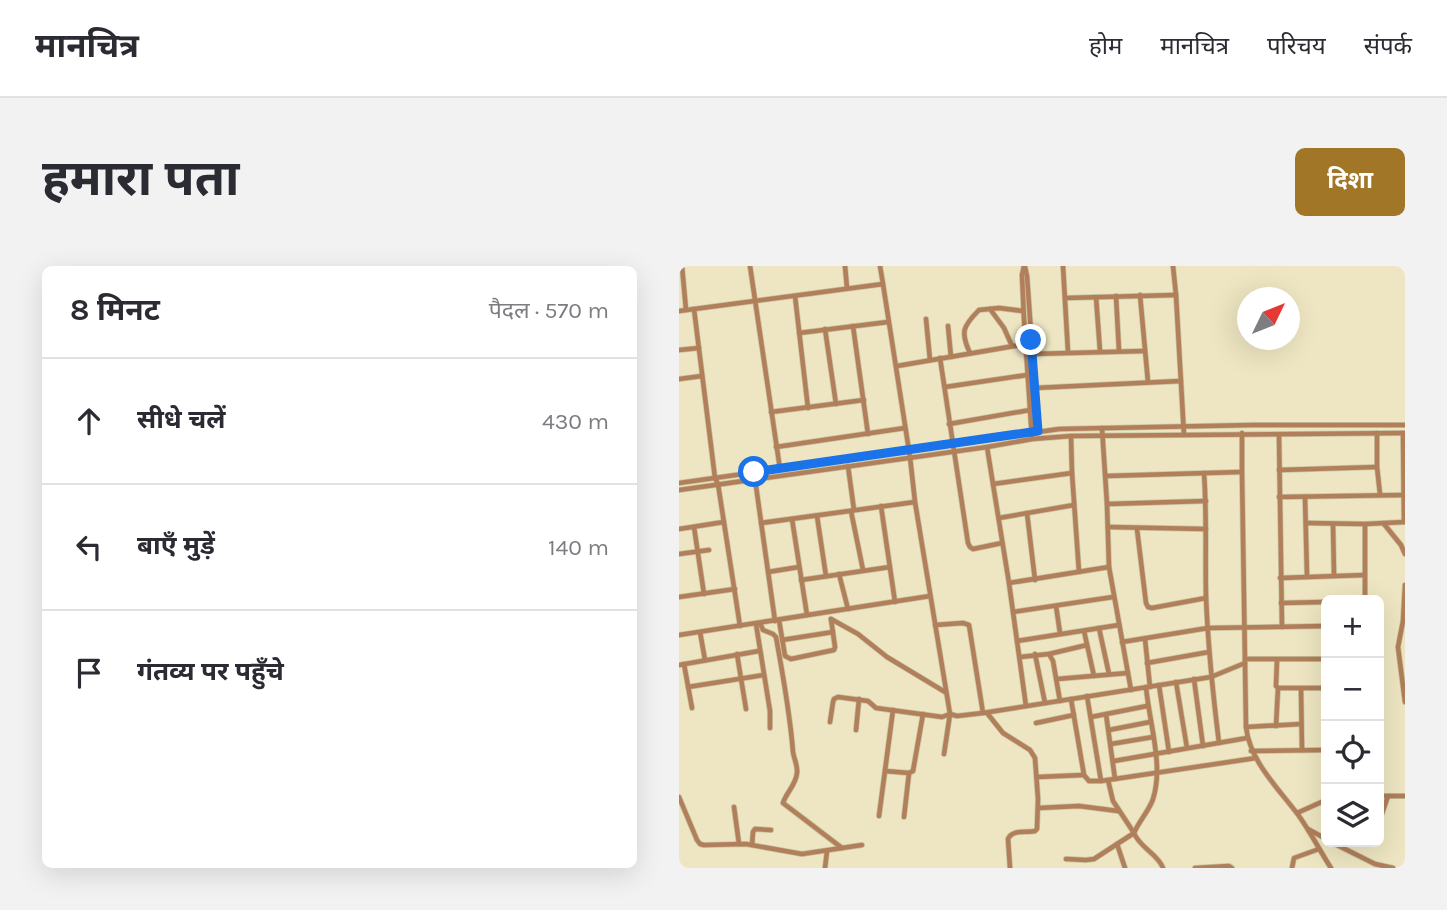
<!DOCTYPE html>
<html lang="hi">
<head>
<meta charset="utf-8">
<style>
  :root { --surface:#fff; --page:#f2f2f3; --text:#2b2b33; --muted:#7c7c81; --line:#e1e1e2; --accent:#a17627 }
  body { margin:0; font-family:Karla,"Noto Sans Devanagari",sans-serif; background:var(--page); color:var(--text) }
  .controls { position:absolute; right:21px; bottom:21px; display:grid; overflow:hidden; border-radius:10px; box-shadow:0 7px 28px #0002 }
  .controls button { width:63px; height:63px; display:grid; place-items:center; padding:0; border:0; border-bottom:2px solid var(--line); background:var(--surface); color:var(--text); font:35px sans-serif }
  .compass { position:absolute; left:558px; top:21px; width:63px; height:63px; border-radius:50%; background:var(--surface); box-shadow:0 7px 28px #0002; rotate:47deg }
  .stop { position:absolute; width:21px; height:21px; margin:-16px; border:5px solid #1a73e8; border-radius:50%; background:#fff }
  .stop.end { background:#1a73e8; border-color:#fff; box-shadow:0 2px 7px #0008 }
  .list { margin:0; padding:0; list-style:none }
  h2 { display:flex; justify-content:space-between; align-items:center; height:91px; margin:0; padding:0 28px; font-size:30px }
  h2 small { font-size:23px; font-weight:400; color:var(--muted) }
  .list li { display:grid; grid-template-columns:46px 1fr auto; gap:21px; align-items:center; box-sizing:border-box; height:126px; padding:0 28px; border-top:2px solid var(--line) }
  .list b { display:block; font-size:26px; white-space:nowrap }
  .list em { font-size:23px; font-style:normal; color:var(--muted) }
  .icon { flex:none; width:38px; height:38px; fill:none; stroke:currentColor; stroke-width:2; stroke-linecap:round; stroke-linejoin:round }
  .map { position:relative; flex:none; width:726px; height:602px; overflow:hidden; border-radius:10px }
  header { display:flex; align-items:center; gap:42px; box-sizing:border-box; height:98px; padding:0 35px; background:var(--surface); border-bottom:2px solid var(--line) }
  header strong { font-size:33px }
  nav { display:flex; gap:38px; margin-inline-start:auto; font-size:24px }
  .intro { display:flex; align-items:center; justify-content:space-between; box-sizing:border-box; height:168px; padding:0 42px }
  h1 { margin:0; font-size:49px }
  .button { padding:18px 32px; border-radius:10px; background:var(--accent); color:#fff; font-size:24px; font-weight:700 }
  main { display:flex; gap:42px; padding:0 42px }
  aside { flex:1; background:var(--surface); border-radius:10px; box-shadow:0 7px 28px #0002 }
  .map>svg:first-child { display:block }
</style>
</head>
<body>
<header>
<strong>मानचित्र</strong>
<nav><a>होम</a><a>मानचित्र</a><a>परिचय</a><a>संपर्क</a></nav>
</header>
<div class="intro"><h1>हमारा पता</h1><a class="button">दिशा</a></div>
<main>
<aside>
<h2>8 मिनट<small>पैदल · 570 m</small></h2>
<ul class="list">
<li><svg class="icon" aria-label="ahead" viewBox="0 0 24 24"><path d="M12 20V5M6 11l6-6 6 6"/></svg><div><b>सीधे चलें</b></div><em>430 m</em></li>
<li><svg class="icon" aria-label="left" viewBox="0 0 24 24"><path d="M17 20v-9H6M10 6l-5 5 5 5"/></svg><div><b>बाएँ मुड़ें</b></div><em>140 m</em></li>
<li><svg class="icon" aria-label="arrive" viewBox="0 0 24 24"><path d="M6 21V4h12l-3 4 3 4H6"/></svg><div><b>गंतव्य पर पहुँचे</b></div></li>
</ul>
</aside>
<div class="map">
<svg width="726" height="602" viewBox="0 0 726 602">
  <rect width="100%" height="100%" fill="#eee6c2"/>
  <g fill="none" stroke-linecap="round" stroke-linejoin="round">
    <defs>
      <g id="minor">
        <polyline points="3,0 7,44"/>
        <polyline points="71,0 101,203"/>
        <polyline points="166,0 168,22"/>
        <polyline points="201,0 204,18"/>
        <polyline points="345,0 343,9 345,53 353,173"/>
        <polyline points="384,0 389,86"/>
        <polyline points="494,0 497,29 505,169"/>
        <polyline points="346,1 348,10 359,166"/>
        <polyline points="461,29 469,116"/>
        <polyline points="116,30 129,142"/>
        <polyline points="437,30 440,85"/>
        <polyline points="417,31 421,85"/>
        <polyline points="386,32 497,29"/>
        <polyline points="15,43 36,212 39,218 61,360"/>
        <polyline points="311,43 325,62 333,80"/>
        <polyline points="0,45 204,18 231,191 236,236 271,448 278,450 304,447 532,411 566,397"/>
        <polyline points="247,53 251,94"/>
        <polyline points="174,60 189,168"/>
        <polyline points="269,60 272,91"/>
        <polyline points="146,63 157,138"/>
        <polyline points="120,67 209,56"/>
        <polyline points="0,84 20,82"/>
        <path d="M 291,87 C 281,66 284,60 300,44 L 320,42 L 344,45"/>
        <polyline points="353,88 466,85"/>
        <polyline points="261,92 289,277 291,281 294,283 323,277"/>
        <polyline points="218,100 347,78"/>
        <polyline points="0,113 23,110"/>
        <polyline points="266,121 348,109"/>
        <polyline points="355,122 502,115"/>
        <polyline points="92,146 185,134"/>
        <polyline points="270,158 351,144"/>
        <polyline points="423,162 428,238 430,301 452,424"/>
        <path d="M 563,167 L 563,206 L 567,461 C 571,496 600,523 620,550 C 632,567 641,585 652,602"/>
        <polyline points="698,167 698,201 701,228"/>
        <polyline points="724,167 725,256"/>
        <polyline points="600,169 603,361"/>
        <polyline points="392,170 393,207 400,306"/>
        <polyline points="97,181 226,162"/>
        <polyline points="308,181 330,317 347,440"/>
        <polyline points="169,200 175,244"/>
        <polyline points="600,204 698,201"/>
        <polyline points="75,206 96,355"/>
        <path d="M 525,207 C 528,248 526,290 527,331 C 529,380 534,429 540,477"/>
        <polyline points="427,210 562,206"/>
        <polyline points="0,217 380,163 574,159 726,159"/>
        <polyline points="314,218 393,207"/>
        <polyline points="0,224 308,181 353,173 392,170 726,167"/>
        <polyline points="600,231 726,229"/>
        <polyline points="626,231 628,310"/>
        <polyline points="428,238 527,235"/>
        <polyline points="202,240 216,336"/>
        <polyline points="172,245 184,304"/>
        <polyline points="348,247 356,314"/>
        <polyline points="138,250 147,310"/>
        <polyline points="320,252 395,239"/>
        <polyline points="113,253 128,349"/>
        <polyline points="82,257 236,236"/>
        <polyline points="627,257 686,258 726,256"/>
        <polyline points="654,258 655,309"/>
        <polyline points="705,258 722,279 726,288"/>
        <polyline points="15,261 25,328"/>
        <polyline points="429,261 527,263"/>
        <polyline points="0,263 45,256"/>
        <polyline points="458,263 467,337 469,341 473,342 527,332"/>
        <polyline points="0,288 30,284"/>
        <polyline points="89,306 120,301"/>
        <polyline points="160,308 169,343"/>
        <polyline points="601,312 686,309"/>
        <polyline points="122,314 211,301"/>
        <polyline points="330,317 430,301"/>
        <polyline points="726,319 724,355 719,381 726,436"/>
        <polyline points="0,331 56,323"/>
        <polyline points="686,334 686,258"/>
        <polyline points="602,337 647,336"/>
        <polyline points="377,340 381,367"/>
        <polyline points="334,346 434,331"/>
        <polyline points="152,353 179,368 208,391 266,426"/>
        <polyline points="100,354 106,390 112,393 155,384 156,381 152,353"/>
        <path d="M 81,357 L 84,364 L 94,368 L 97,371 C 104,409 111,447 114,486 C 115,493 119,500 118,507 C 117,519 107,527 104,537 L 163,582"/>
        <polyline points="77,358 91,445 91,462"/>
        <polyline points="256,359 284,357 290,359 304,447"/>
        <polyline points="420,362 430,408"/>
        <polyline points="405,365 415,410"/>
        <polyline points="21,366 26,394"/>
        <polyline points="0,369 251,330"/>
        <polyline points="466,373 471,421"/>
        <polyline points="103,374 154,366"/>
        <polyline points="338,375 440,359"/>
        <polyline points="443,376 529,362 647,360"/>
        <polyline points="58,388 67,443"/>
        <polyline points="356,388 366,437"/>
        <polyline points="370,388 408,379"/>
        <polyline points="341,391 370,388 374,395 381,435"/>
        <polyline points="566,393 647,393"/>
        <polyline points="598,394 597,420 599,422 647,422"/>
        <polyline points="468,397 530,386"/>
        <polyline points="5,398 13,442"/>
        <polyline points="0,399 80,385"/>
        <polyline points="378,413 449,407"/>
        <polyline points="515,413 524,480"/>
        <polyline points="497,416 508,482"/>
        <polyline points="480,419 490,486"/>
        <polyline points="9,421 85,409"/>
        <path d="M 467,421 C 470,456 485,499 474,533 C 470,545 460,555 455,567 C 461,582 479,588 484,602"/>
        <polyline points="622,423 623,484"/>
        <polyline points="408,430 422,515"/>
        <polyline points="392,433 405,509 410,515 422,515 577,492"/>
        <path d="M 308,447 L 324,467 L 351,484 L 356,492 L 359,533 L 358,563 L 356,565 C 347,567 333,563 329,573 L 331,602"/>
        <polyline points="427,448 436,513"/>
        <polyline points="412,451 468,440"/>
        <polyline points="151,456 154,436 155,433 159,431 189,435 197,442 263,451 271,448 265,488"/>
        <polyline points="357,457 395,449"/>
        <polyline points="597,460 599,422"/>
        <polyline points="567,461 622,458"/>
        <polyline points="177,464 180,433"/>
        <polyline points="430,464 471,456"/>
        <polyline points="432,478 474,471"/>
        <polyline points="572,485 647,484"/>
        <polyline points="435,495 568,472"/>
        <polyline points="206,505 230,507 234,505 244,448"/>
        <polyline points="358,511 405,509"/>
        <polyline points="700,530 726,530"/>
        <polyline points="0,531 18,574 21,578 25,579 67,578 123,588 183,579"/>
        <polyline points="55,541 60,578"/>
        <polyline points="359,542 400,540 439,545"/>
        <polyline points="618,547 647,534"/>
        <polyline points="200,550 214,444"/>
        <polyline points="225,551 230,507"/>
        <polyline points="700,556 709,530"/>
        <polyline points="629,563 647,573"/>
        <polyline points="652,576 696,598 714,602"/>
        <polyline points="438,578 446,602"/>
        <polyline points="73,579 74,566 76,563 92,564"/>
        <polyline points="387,593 407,594 415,593 455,567 434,535 429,514"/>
        <polyline points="146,602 148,585"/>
        <polyline points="516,602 550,600 553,602"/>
        <polyline points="613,602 615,592 640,583"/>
      </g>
    </defs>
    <use href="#minor" stroke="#cac3a3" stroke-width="6"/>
    <use href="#minor" stroke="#b17f5a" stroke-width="4.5"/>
  </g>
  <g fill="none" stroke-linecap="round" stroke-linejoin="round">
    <polyline stroke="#1a73e8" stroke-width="9" points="75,206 359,165 352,74"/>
  </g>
</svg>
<div class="controls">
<button>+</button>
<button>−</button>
<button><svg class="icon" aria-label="locate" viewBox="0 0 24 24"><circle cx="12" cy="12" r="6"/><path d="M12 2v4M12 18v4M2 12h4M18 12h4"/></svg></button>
<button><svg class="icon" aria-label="layers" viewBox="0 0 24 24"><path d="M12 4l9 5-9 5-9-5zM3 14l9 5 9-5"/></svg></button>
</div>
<svg class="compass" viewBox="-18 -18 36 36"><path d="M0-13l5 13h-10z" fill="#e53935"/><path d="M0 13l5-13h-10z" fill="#7c7c81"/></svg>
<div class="stop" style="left:75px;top:206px"></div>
<div class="stop end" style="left:352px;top:74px"></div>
</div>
</main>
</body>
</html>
